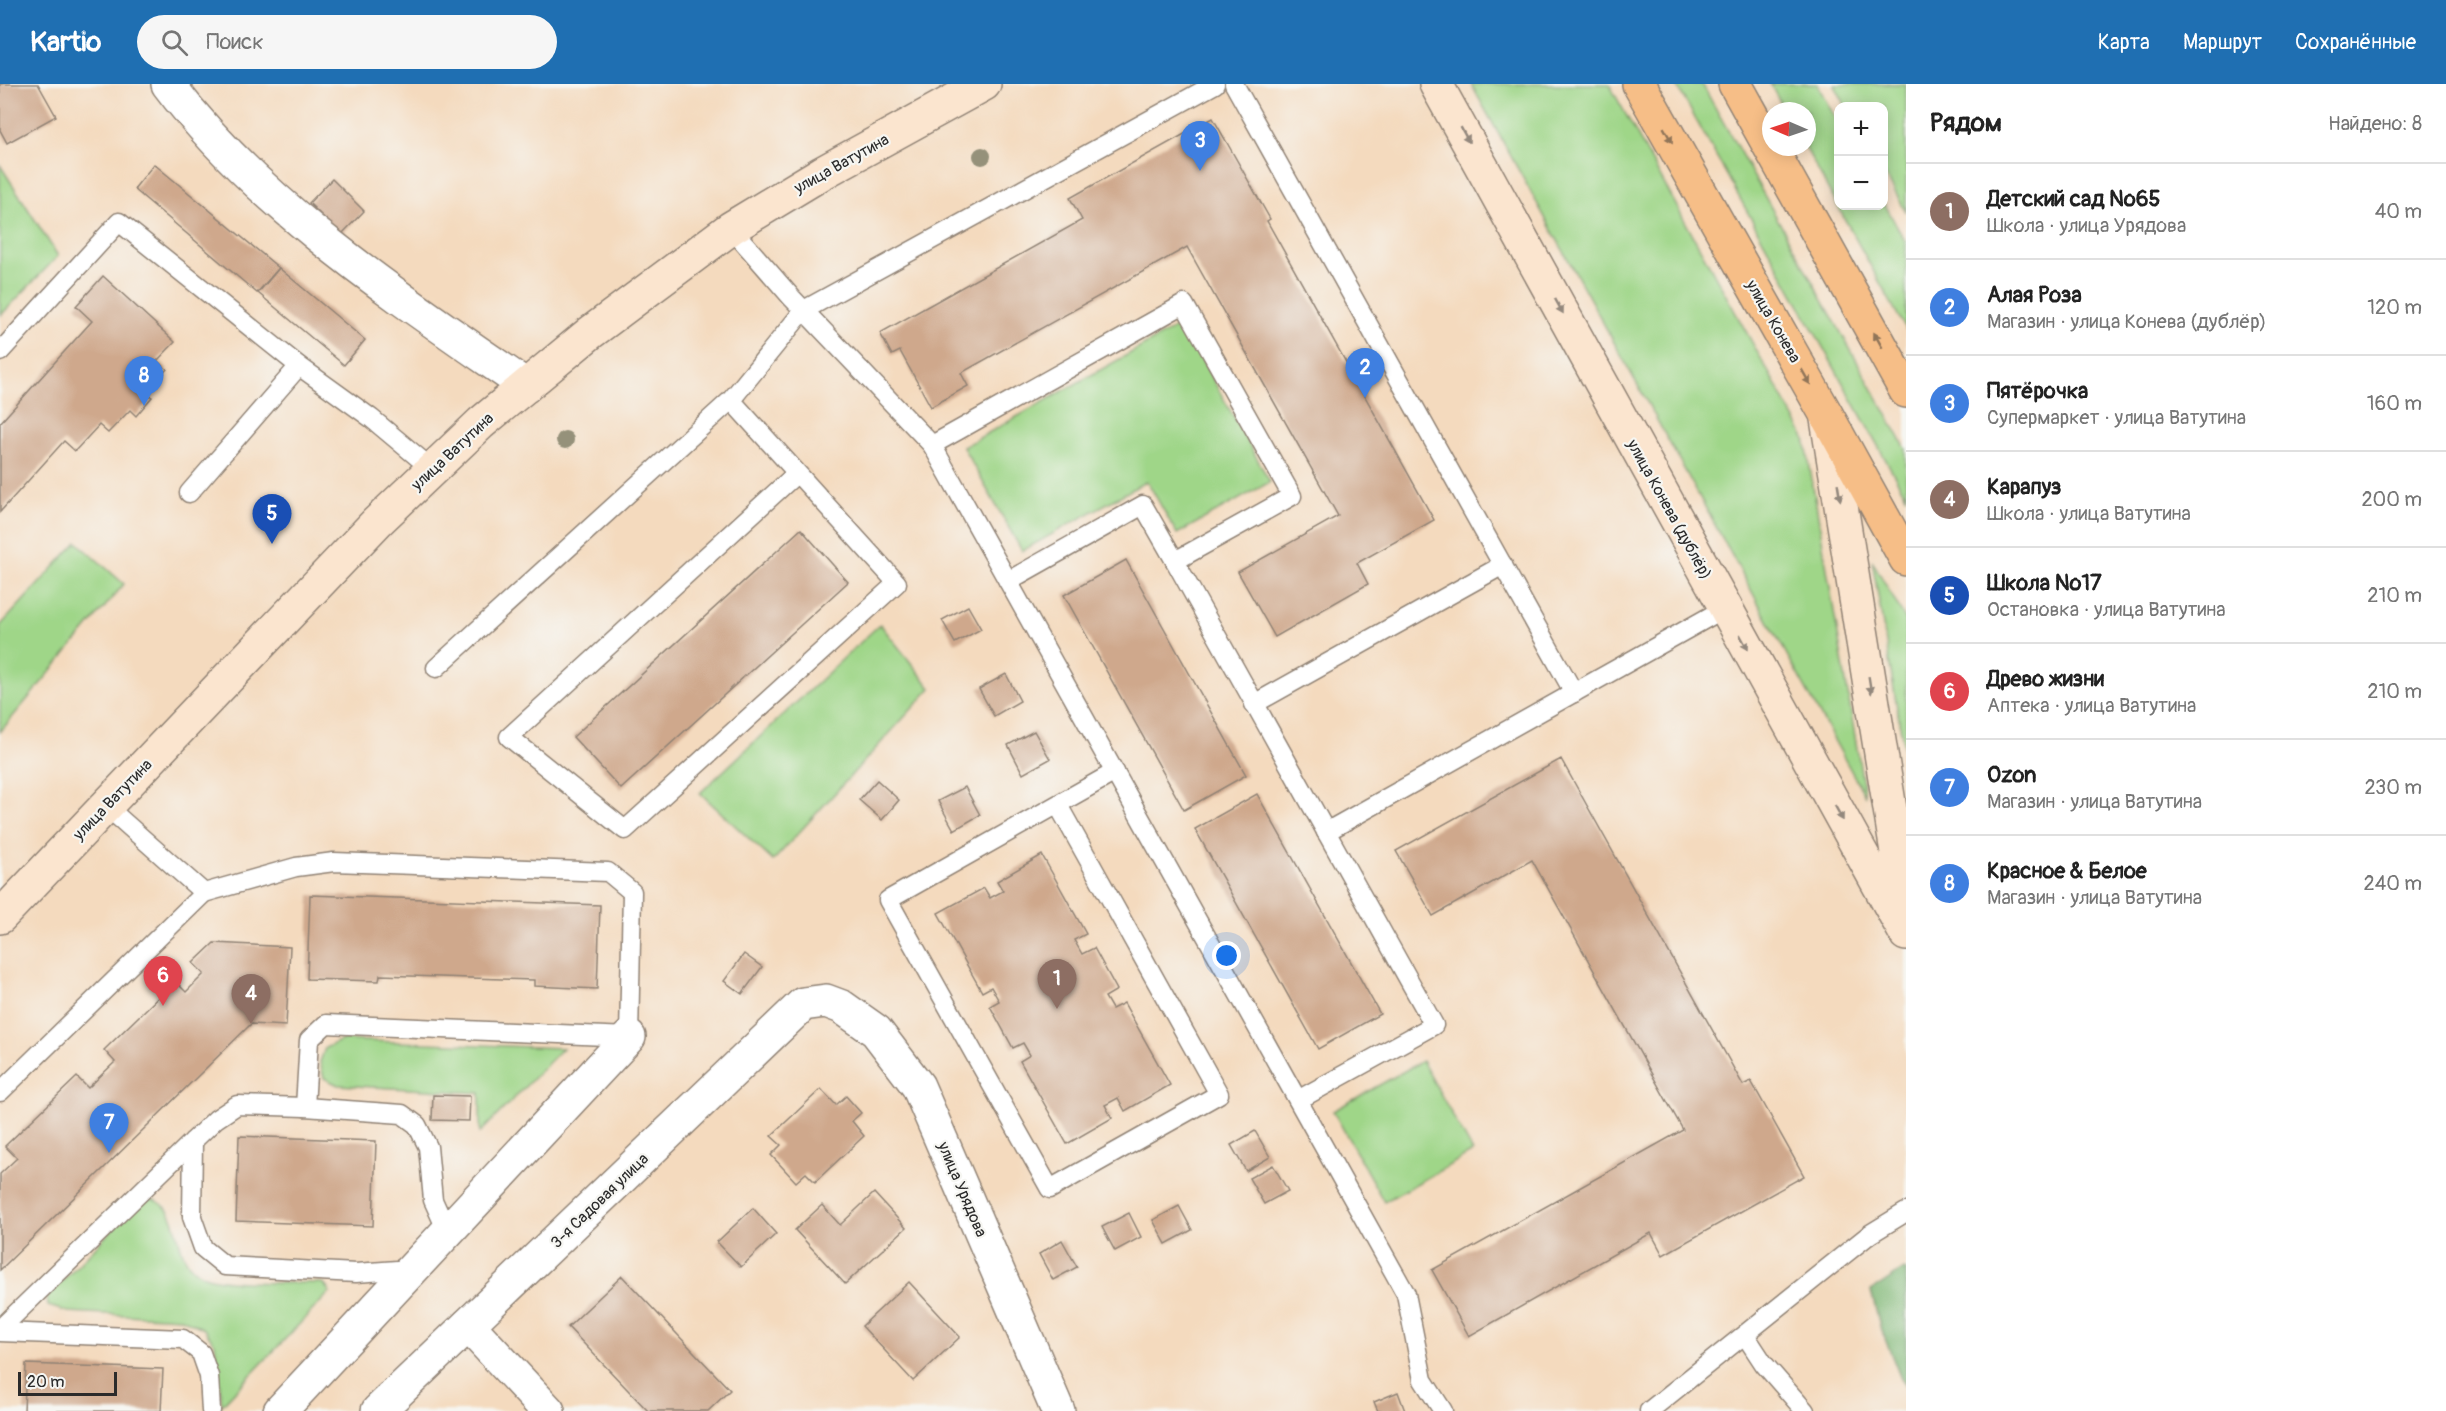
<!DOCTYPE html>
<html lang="ru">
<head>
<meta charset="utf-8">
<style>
  :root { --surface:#fff; --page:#f6f6f6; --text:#222; --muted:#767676; --line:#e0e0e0; --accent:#1f6fb2 }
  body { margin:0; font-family:Pangolin,sans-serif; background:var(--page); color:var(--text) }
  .controls { position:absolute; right:18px; top:18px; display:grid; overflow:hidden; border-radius:12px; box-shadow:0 3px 15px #0003 }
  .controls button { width:54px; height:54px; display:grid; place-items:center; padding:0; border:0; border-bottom:2px solid var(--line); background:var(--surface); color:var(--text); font:30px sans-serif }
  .compass { position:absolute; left:1762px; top:18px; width:54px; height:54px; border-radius:50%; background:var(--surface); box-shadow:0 3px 15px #0003; rotate:272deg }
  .scale { position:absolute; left:18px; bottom:15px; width:99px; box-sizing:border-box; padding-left:6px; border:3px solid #2b2b2b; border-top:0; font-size:16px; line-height:21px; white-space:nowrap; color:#2b2b2b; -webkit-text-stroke:4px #f6f6f2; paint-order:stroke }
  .you { position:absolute; left:1227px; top:872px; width:21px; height:21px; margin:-15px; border:4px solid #fff; border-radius:50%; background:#1a73e8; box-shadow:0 0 0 9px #1a73e833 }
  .badge { display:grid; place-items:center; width:39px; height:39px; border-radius:50%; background:var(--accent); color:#fff; font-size:20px; font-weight:700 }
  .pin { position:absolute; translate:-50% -50px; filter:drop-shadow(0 2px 3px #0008) }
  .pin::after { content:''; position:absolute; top:32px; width:21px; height:18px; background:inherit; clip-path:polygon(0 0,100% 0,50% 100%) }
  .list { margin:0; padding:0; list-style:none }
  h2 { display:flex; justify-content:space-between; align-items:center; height:78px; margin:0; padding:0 24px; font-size:26px }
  h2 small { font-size:20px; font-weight:400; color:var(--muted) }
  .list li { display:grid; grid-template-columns:39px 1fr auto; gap:18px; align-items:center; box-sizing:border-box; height:96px; padding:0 24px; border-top:2px solid var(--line) }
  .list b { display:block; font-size:22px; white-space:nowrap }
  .list p { margin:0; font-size:20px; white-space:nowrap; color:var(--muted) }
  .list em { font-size:20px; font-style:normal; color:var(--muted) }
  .icon { flex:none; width:33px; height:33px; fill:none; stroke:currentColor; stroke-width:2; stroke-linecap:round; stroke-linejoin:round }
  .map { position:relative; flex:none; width:1906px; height:1327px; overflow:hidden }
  header { display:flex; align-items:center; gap:36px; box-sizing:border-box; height:84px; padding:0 30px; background:var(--accent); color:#fff }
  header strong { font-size:28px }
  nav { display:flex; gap:33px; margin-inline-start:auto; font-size:21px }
  .search { width:420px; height:54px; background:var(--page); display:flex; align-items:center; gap:15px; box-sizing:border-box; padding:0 21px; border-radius:33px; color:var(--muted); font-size:22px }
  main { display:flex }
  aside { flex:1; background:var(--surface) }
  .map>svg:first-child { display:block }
</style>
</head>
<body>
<header>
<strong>Kartio</strong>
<div class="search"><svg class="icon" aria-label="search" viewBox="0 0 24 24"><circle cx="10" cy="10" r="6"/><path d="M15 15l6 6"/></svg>Поиск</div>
<nav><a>Карта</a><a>Маршрут</a><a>Сохранённые</a></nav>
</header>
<main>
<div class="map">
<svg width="1906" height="1327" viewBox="0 0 1906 1327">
  <rect width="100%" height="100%" fill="#f6f6f2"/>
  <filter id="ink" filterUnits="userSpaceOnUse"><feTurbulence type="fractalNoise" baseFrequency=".0167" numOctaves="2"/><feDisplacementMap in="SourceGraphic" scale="12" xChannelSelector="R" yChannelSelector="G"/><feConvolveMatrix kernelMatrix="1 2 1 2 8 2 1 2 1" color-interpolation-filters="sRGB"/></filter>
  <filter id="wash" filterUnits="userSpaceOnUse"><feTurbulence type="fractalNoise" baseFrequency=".008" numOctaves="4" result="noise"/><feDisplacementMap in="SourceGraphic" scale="24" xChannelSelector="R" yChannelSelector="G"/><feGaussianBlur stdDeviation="1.35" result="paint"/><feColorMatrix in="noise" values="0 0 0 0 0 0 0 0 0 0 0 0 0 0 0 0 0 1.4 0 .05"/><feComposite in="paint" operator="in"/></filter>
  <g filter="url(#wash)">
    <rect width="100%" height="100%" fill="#f4dabe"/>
    <g fill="#9fd688" stroke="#65805a" stroke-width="1.5">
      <polygon points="1471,0 1609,0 1805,354 1865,712"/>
      <polygon points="1676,0 1702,0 1906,365 1906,412"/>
      <polygon points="1770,0 1817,0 1838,39 1838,122 1884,122 1884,119 1906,159 1906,246 1805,63 1807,63 1807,27 1785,27"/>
      <polygon points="1834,0 1906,0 1906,128 1884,88 1884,22 1846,22"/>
      <polygon points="0,81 58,172 1,231 0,228"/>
      <polygon points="1182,240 1270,398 1177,450 1147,397 1022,467 963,363"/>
      <polygon points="77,458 124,500 0,648 0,542"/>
      <polygon points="1872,476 1906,537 1906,677"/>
      <polygon points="880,540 931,604 773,777 700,709"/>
      <polygon points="342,956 563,964 480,1049 480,1009 338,1001 324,994 320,978 325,964"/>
      <polygon points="1422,977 1473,1068 1384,1118 1333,1027"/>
      <path d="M 151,1115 C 187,1124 168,1174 202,1191 C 226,1202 294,1198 323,1199 L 330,1208 L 222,1321 L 215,1260 L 204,1245 L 182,1234 L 68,1228 L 48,1222 L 47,1213 L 138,1119 Z"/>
    </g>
    <polygon fill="#7fb774" stroke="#557150" stroke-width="1.5" points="1904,1185 1906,1186 1906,1302 1901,1295 1880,1242 1871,1207"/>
    <g id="blocks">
      <g fill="#cfa88c">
        <polygon points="0,0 38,0 56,32 7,59 0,46"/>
        <polygon points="1213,34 1270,135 1267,137 1434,436 1357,479 1368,500 1275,553 1238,488 1338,432 1187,163 961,289 968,302 931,323 900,267 892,271 880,249 1082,136 1070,114"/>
        <polygon points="154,80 279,184 257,209 134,105"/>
        <polygon points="332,95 364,127 341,151 309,119"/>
        <polygon points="279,184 365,256 344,281 258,209"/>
        <polygon points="103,192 175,258 157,277 167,285 146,308 152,313 136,332 130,326 108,349 99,341 75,367 64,357 0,428 0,339 92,237 76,222"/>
        <polygon points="801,445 848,498 621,705 573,653"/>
        <polygon points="1126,476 1246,691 1184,726 1064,511"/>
        <polygon points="968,522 981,545 955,559 942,536"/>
        <polygon points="1006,590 1020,617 994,632 979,605"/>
        <polygon points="1034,647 1050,675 1023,690 1008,661"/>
        <polygon points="1561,675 1743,1001 1751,997 1804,1092 1663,1171 1651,1149 1469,1252 1432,1186 1683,1046 1532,776 1433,832 1396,767"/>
        <polygon points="877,696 899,716 882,736 859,716"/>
        <polygon points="965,703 980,731 954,746 938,717"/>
        <polygon points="1257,710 1380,930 1318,965 1195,745"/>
        <polygon points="1042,771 1086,850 1074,856 1082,870 1094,864 1117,906 1105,913 1112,925 1124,919 1170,1001 1125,1027 1118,1014 1105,1021 1112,1034 1067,1060 1020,977 1030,971 1023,959 1013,964 990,922 999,917 991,903 982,908 938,829 984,804 990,814 1003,807 997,797"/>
        <polygon points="310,811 600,821 597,905 534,902 534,896 380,891 379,897 307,895"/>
        <polygon points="214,859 290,863 286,942 251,940 0,1186 0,1090 17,1074 5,1062 77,993 88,1004 115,978 104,966 175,897 186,908 204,890 193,879"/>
        <polygon points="744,870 762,883 742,910 724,897"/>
        <polygon points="821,1005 836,1021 846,1012 861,1029 852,1037 864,1052 815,1098 806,1089 796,1098 771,1071 781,1061 771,1052"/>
        <polygon points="433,1011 470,1012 469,1037 432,1036"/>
        <polygon points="1255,1047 1270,1073 1246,1087 1231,1061"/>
        <polygon points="239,1052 376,1057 373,1142 236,1137"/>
        <polygon points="1273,1081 1288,1107 1264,1120 1249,1094"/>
        <polygon points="874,1109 906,1144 845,1200 795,1146 822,1121 840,1141"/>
        <polygon points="1179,1122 1192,1146 1166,1160 1153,1136"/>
        <polygon points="753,1124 776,1150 741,1183 717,1158"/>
        <polygon points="1129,1129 1141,1153 1115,1167 1102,1143"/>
        <polygon points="1062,1156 1077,1183 1053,1196 1039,1170"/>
        <polygon points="622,1192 730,1306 708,1327 648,1327 568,1243"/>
        <polygon points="909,1198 960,1253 913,1297 862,1242"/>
        <polygon points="26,1280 163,1285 161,1327 24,1327"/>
        <polygon points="1398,1308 1405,1327 1378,1327 1374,1318"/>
      </g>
    </g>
  </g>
  <g filter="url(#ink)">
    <use href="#blocks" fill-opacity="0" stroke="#908274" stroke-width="1.5"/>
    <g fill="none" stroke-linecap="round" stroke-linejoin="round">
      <defs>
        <g id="service">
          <polyline points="1234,0 1574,609"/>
          <polyline points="731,144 792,214 932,361 1406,1210 1423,1296 1443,1327"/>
          <polyline points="0,268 119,138 299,282 371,334 432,385"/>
          <polyline points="731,316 897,499 625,746 509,653 797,389"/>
          <polyline points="932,361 1184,220 1292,412 1175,477 1143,421 1008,497"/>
          <polyline points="189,409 299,282"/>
          <polyline points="1175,477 1434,941 1298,1016"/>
          <polyline points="436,584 731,316 804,226 1215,0"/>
          <polyline points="1254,620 1503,481"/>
          <polyline points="1058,721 1219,1010 1050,1105 888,816 1115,688"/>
          <polyline points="106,722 204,809 296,783 334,778 608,788 632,808 629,953 326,940 309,956 305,1023"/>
          <polyline points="1326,748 1725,524"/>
          <polyline points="0,1008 204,809"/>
          <polyline points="193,1057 192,1133 203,1164 225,1182 356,1189 411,1185"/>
          <polyline points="0,1245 193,1057 216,1035 237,1021 305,1023 402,1030 417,1041 428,1063 433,1116 447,1147"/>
          <polyline points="0,1248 183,1255 201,1269 209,1292 211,1327"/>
          <polyline points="1745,1251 1764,1280 1805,1327"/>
          <polyline points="1649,1327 1870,1150 1906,1128"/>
        </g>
        <g id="minor">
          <path d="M 168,0 C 261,124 400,214 526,302"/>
          <polyline points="468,1241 548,1327"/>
          <polyline points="280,1327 629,953"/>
          <polyline points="378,1327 803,920 826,917 842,923 876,947 918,1002 1058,1327"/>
        </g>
        <g id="secondary">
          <polyline points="1436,0 1906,850"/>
          <polyline points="1827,335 1906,824"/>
          <polyline points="0,833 377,438 481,339 590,249 731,144 822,89 984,0"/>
        </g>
        <g id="primary">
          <polyline points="1639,0 1826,330 1906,475"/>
          <polyline points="1735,0 1906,307"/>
        </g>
      </defs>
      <use href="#service" stroke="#908274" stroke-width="21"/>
      <use href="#minor" stroke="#908274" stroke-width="36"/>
      <use href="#secondary" stroke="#908274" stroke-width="36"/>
      <use href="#primary" stroke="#908274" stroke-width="36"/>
      <use href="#service" stroke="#fff" stroke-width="18"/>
      <use href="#minor" stroke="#fff" stroke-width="33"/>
      <use href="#secondary" stroke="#fbe5cf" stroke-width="33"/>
      <use href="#primary" stroke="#f6be87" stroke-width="33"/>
    </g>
    <g fill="#95917a">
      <circle cx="982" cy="72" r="9"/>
      <circle cx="565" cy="356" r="9"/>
    </g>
    <defs><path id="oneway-solid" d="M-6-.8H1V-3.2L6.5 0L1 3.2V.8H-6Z" transform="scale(1.5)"/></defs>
    <g fill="#93887d">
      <use href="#oneway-solid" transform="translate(1465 51) rotate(61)"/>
      <use href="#oneway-solid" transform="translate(1559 222) rotate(61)"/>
      <use href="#oneway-solid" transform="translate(1839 408) rotate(81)"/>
      <use href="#oneway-solid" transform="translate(1744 558) rotate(61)"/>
      <use href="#oneway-solid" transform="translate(1870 601) rotate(81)"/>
      <use href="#oneway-solid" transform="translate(1839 729) rotate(61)"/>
    </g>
    <g fill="#907459">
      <use href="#oneway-solid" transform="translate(1668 51) rotate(60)"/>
      <use href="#oneway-solid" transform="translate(1878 256) rotate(-119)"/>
      <use href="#oneway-solid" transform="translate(1806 293) rotate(60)"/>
    </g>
  </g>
  <g text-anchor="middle" stroke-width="4.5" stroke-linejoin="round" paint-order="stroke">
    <g font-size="16" fill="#2b2b2b" stroke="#f6f6f2">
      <text transform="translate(841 79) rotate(-29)" y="6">улица Ватутина</text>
      <text transform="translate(1774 237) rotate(60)" y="6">улица Конева</text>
      <text transform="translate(452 367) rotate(-43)" y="6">улица Ватутина</text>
      <text transform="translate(1670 425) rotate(61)" y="6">улица Конева (дублёр)</text>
      <text transform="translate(112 715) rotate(-46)" y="6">улица Ватутина</text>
      <text transform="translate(963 1105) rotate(67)" y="6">улица Урядова</text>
      <text transform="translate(599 1116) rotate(-44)" y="6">3-я Садовая улица</text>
    </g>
  </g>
</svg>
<div class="controls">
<button>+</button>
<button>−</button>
</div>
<svg class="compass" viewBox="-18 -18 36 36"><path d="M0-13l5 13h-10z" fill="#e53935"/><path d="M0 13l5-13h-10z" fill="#767676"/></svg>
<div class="scale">20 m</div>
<div class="you"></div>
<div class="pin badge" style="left:1057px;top:925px;background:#8d6e63">1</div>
<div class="pin badge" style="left:1365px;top:314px;background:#3f7fe0">2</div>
<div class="pin badge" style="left:1200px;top:87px;background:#3f7fe0">3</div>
<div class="pin badge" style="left:251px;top:940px;background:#8d6e63">4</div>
<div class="pin badge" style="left:272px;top:460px;background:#1a4fb4">5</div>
<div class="pin badge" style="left:163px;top:922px;background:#e0444e">6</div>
<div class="pin badge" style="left:109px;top:1069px;background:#3f7fe0">7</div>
<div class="pin badge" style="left:144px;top:322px;background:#3f7fe0">8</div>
</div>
<aside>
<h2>Рядом<small>Найдено: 8</small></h2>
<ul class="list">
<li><span class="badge" style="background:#8d6e63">1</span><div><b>Детский сад №65</b><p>Школа · улица Урядова</p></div><em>40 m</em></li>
<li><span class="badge" style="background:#3f7fe0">2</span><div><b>Алая Роза</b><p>Магазин · улица Конева (дублёр)</p></div><em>120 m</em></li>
<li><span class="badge" style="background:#3f7fe0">3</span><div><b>Пятёрочка</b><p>Супермаркет · улица Ватутина</p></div><em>160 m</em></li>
<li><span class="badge" style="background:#8d6e63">4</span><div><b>Карапуз</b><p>Школа · улица Ватутина</p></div><em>200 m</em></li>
<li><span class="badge" style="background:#1a4fb4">5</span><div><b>Школа №17</b><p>Остановка · улица Ватутина</p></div><em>210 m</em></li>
<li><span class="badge" style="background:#e0444e">6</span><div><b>Древо жизни</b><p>Аптека · улица Ватутина</p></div><em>210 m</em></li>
<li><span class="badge" style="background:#3f7fe0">7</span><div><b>Ozon</b><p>Магазин · улица Ватутина</p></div><em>230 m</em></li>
<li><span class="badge" style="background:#3f7fe0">8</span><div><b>Красное &amp; Белое</b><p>Магазин · улица Ватутина</p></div><em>240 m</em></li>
</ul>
</aside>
</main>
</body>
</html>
